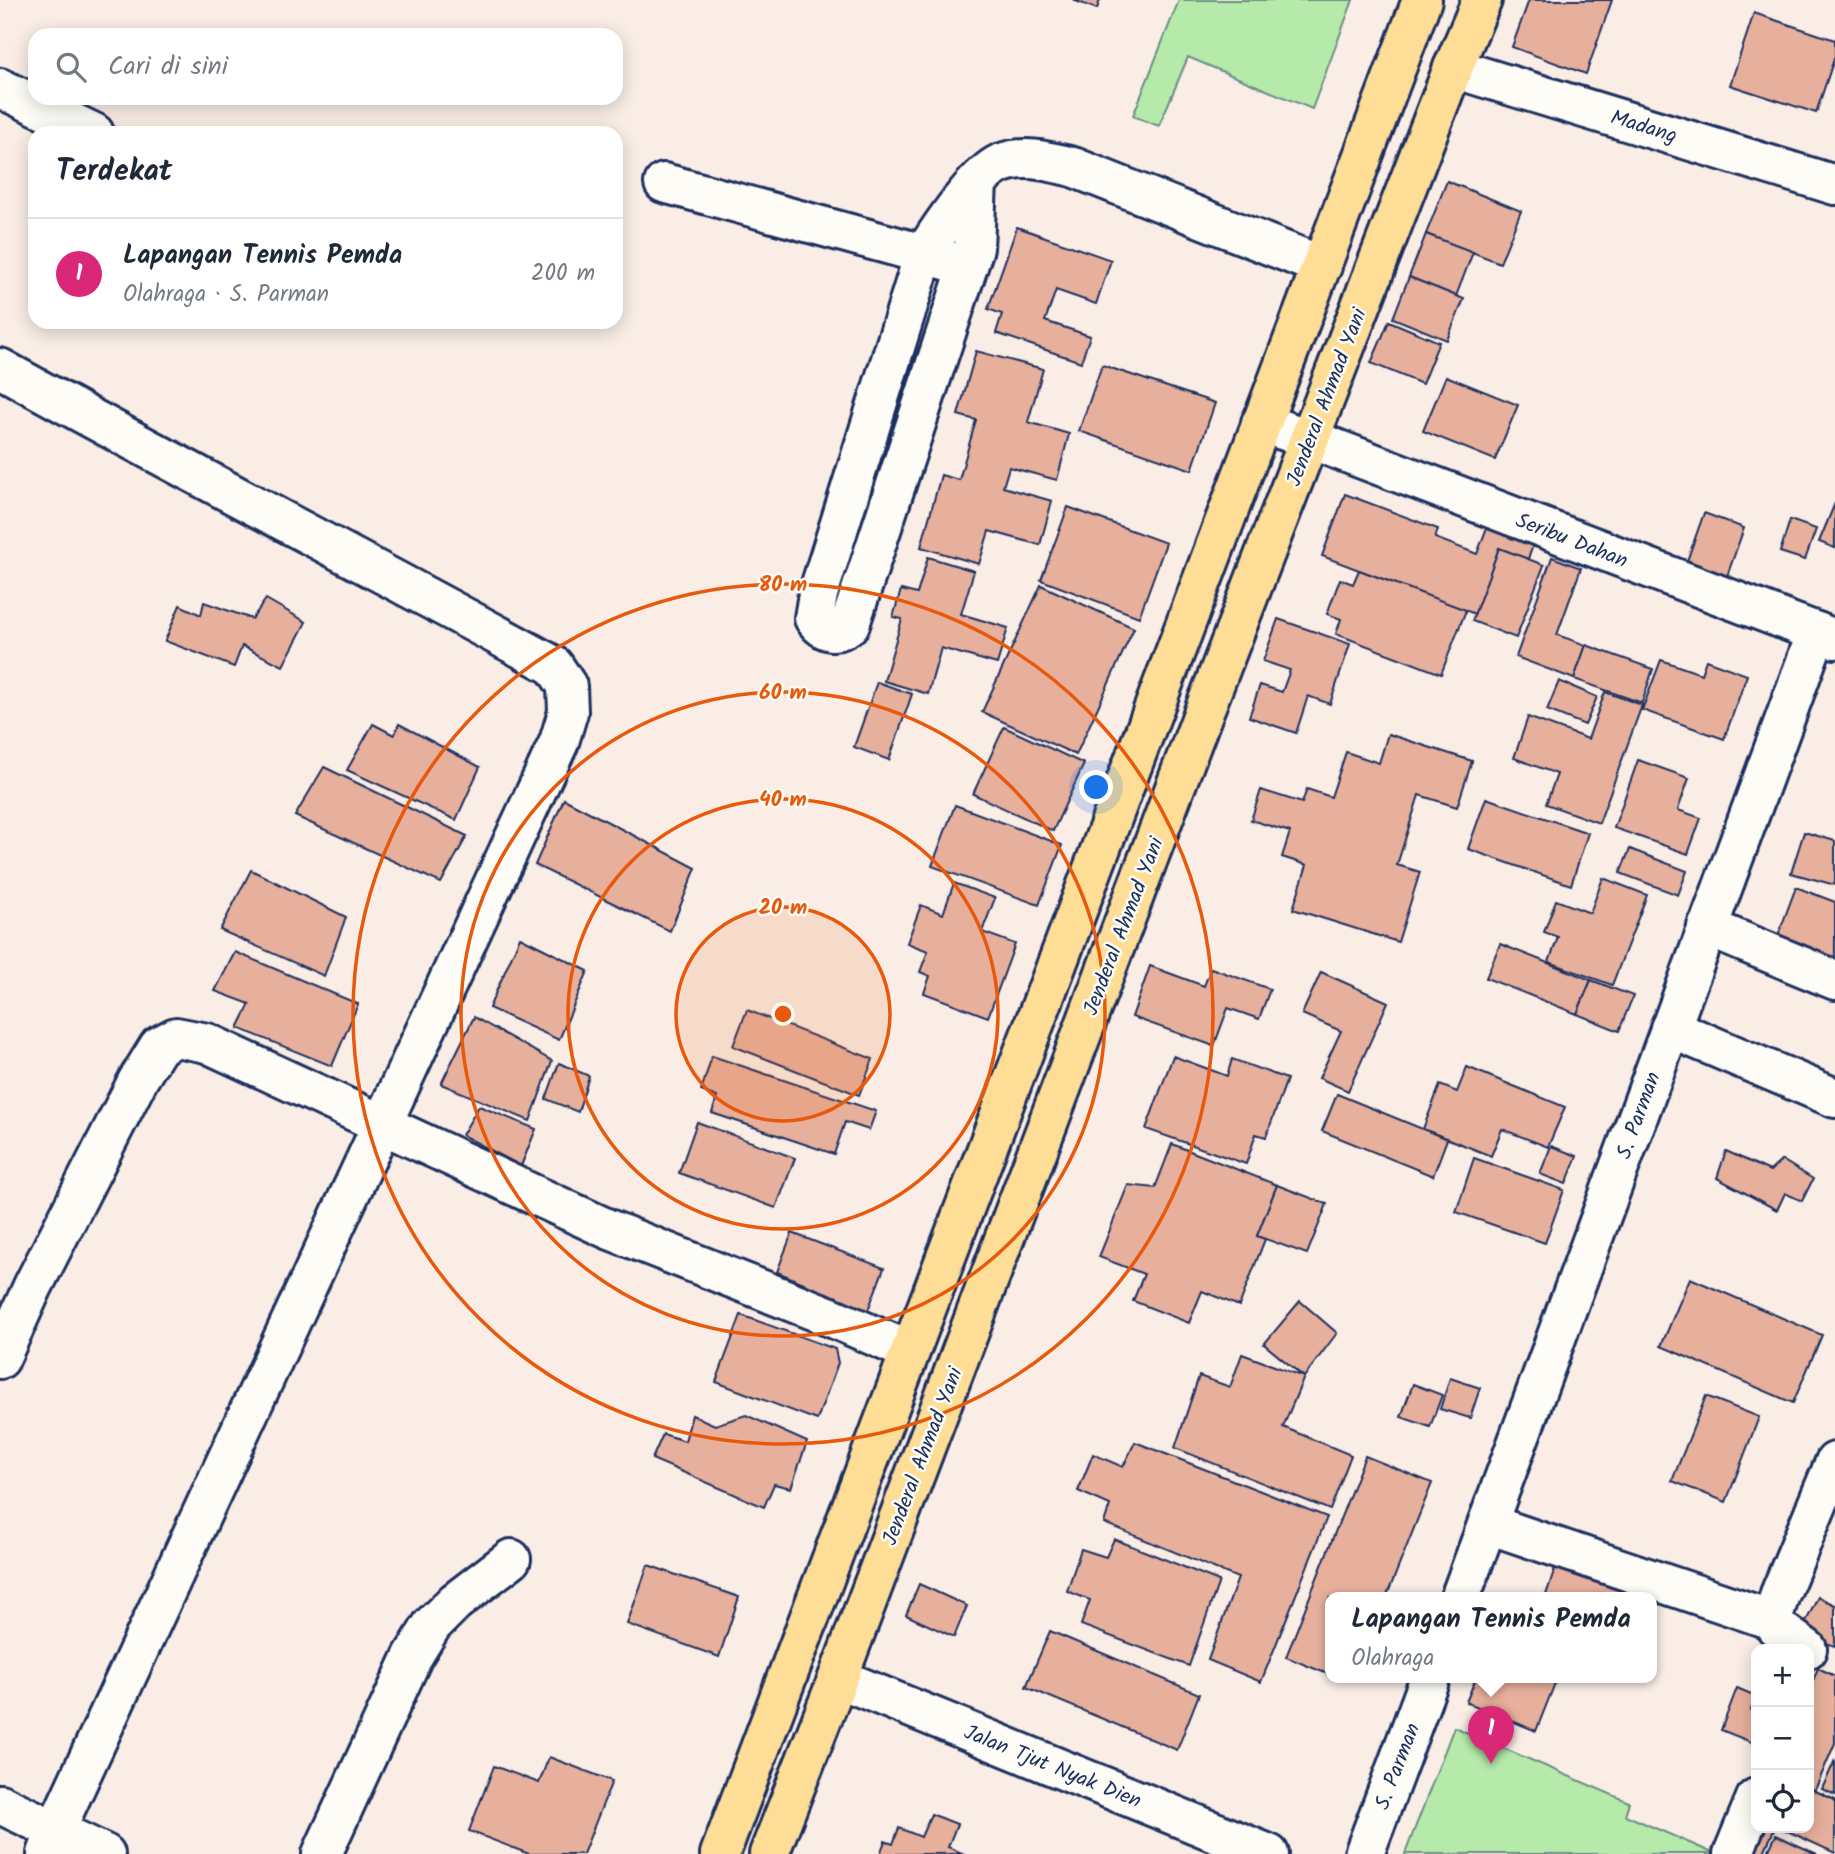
<!DOCTYPE html>
<html lang="id">
<head>
<meta charset="utf-8">
<style>
  :root { --surface:#fff; --page:#f2f2f3; --text:#1f2937; --muted:#747a83; --line:#e0e1e3; --accent:#db2777 }
  body { margin:0; font-family:Kalam,sans-serif; background:var(--page); color:var(--text) }
  .controls { position:absolute; right:21px; bottom:21px; display:grid; overflow:hidden; border-radius:14px; box-shadow:0 4px 18px #0003 }
  .controls button { width:63px; height:63px; display:grid; place-items:center; padding:0; border:0; border-bottom:2px solid var(--line); background:var(--surface); color:var(--text); font:35px sans-serif }
  .you { position:absolute; left:1097px; top:788px; width:24px; height:24px; margin:-18px; border:5px solid #fff; border-radius:50%; background:#1a73e8; box-shadow:0 0 0 10px #1a73e833 }
  .badge { display:grid; place-items:center; width:46px; height:46px; border-radius:50%; background:var(--accent); color:#fff; font-size:23px; font-weight:700 }
  .pin { position:absolute; translate:-50% -58px; filter:drop-shadow(0 2px 4px #0008) }
  .pin::after { content:''; position:absolute; top:37px; width:24px; height:21px; background:inherit; clip-path:polygon(0 0,100% 0,50% 100%) }
  .popup { position:absolute; left:1325px; top:1592px; width:332px; height:91px; box-sizing:border-box; display:grid; place-content:center; border-radius:14px; background:var(--surface); filter:drop-shadow(0 2px 5px #0005); font-size:23px; white-space:nowrap; color:var(--muted) }
  .popup b { font-size:26px; color:var(--text) }
  .popup::after { content:''; position:absolute; left:50%; top:100%; margin-left:-14px; border:14px solid transparent; border-top-color:var(--surface) }
  .list { margin:0; padding:0; list-style:none }
  h2 { display:flex; justify-content:space-between; align-items:center; height:91px; margin:0; padding:0 28px; font-size:30px }
  h2 small { font-size:23px; font-weight:400; color:var(--muted) }
  .list li { display:grid; grid-template-columns:46px 1fr auto; gap:21px; align-items:center; box-sizing:border-box; height:112px; padding:0 28px; border-top:2px solid var(--line) }
  .list b { display:block; font-size:26px; white-space:nowrap }
  .list p { margin:0; font-size:23px; white-space:nowrap; color:var(--muted) }
  .list em { font-size:23px; font-style:normal; color:var(--muted) }
  .icon { flex:none; width:38px; height:38px; fill:none; stroke:currentColor; stroke-width:2; stroke-linecap:round; stroke-linejoin:round }
  .map { position:relative; flex:none; width:1835px; height:1854px; overflow:hidden }
  .search { position:absolute; background:var(--surface); box-shadow:0 4px 18px #0003; left:28px; top:28px; width:595px; height:77px; display:flex; align-items:center; gap:18px; box-sizing:border-box; padding:0 24px; border-radius:21px; color:var(--muted); font-size:26px }
  .panel { position:absolute; background:var(--surface); box-shadow:0 4px 18px #0003; left:28px; top:126px; width:595px; height:203px; border-radius:21px }
  .map>svg:first-child { display:block }
</style>
</head>
<body>
<div class="map">
<svg width="1835" height="1854" viewBox="0 0 1835 1854">
  <rect width="100%" height="100%" fill="#f9ede5"/>
  <filter id="ink" filterUnits="userSpaceOnUse"><feTurbulence type="fractalNoise" baseFrequency=".0143" numOctaves="2"/><feDisplacementMap in="SourceGraphic" scale="14" xChannelSelector="R" yChannelSelector="G"/><feConvolveMatrix kernelMatrix="1 2 1 2 8 2 1 2 1" color-interpolation-filters="sRGB"/></filter>
  <g filter="url(#ink)">
    <g fill="#b5eaab" stroke="#688c84" stroke-width="2">
      <polygon points="1179,0 1353,0 1312,109 1188,57 1159,126 1133,116"/>
      <polygon points="1454,1727 1629,1802 1625,1815 1715,1854 1405,1854"/>
    </g>
    <g fill="#e7b09d" stroke="#1b2f5e" stroke-width="2">
      <polygon points="1073,0 1100,0 1097,9"/>
      <polygon points="1529,0 1612,0 1586,74 1512,47"/>
      <polygon points="1754,13 1835,40 1835,56 1816,113 1730,85"/>
      <polygon points="1447,181 1521,211 1500,263 1426,234"/>
      <polygon points="1017,227 1111,260 1096,304 1056,290 1045,321 1090,336 1081,362 996,333 1002,314 988,309"/>
      <polygon points="1426,234 1473,252 1456,296 1409,277"/>
      <polygon points="1409,277 1464,299 1447,340 1393,318"/>
      <polygon points="1389,321 1439,342 1422,384 1371,363"/>
      <polygon points="976,351 1043,369 1028,422 1069,434 1057,480 1009,467 1003,487 1052,501 1040,545 989,531 979,564 921,547 941,475 959,480 976,420 958,415"/>
      <polygon points="1102,365 1215,403 1192,470 1079,431"/>
      <polygon points="1446,376 1518,405 1495,460 1423,431"/>
      <polygon points="1345,494 1438,529 1435,538 1477,554 1489,522 1535,540 1528,559 1499,548 1475,614 1322,556"/>
      <polygon points="1835,503 1835,548 1819,542"/>
      <polygon points="1068,507 1166,543 1139,617 1041,580"/>
      <polygon points="1704,513 1744,528 1727,576 1687,561"/>
      <polygon points="1790,520 1816,529 1805,560 1780,552"/>
      <polygon points="1499,548 1544,565 1516,638 1472,621"/>
      <polygon points="928,557 974,571 961,614 1008,628 997,664 941,648 928,694 884,681 902,619 893,617 901,590 917,594"/>
      <polygon points="1552,557 1581,568 1557,635 1586,645 1574,679 1516,657"/>
      <polygon points="1359,570 1466,610 1441,674 1336,634 1341,619 1327,614 1340,579 1353,584"/>
      <polygon points="1041,585 1134,628 1076,755 982,712"/>
      <polygon points="266,599 306,622 283,666 242,646 234,667 165,641 180,605 201,615 204,602 252,619"/>
      <polygon points="1278,619 1350,644 1330,704 1308,696 1296,733 1249,717 1260,685 1282,692 1290,670 1263,661"/>
      <polygon points="1586,645 1653,669 1642,703 1574,679"/>
      <polygon points="1661,660 1701,674 1706,660 1747,675 1724,739 1642,710"/>
      <polygon points="1559,681 1597,697 1585,725 1547,710"/>
      <polygon points="877,682 912,694 889,760 854,747"/>
      <polygon points="1605,692 1642,705 1599,823 1546,804 1557,774 1514,758 1528,717 1588,739"/>
      <polygon points="373,724 394,735 399,724 480,767 456,820 347,770"/>
      <polygon points="1004,727 1084,764 1053,831 973,794"/>
      <polygon points="1388,734 1472,761 1457,807 1419,795 1397,865 1420,872 1398,942 1293,909 1307,865 1282,857 1290,832 1251,820 1261,790 1302,803 1307,789 1331,797 1346,752 1379,763"/>
      <polygon points="1638,760 1689,778 1678,810 1701,818 1688,854 1614,828"/>
      <polygon points="324,767 467,836 441,883 295,816"/>
      <polygon points="1486,798 1588,833 1571,885 1468,849"/>
      <polygon points="564,799 696,868 670,931 535,865"/>
      <polygon points="955,805 1062,845 1039,905 932,866"/>
      <polygon points="1804,832 1835,841 1835,885 1791,873"/>
      <polygon points="1630,849 1687,871 1678,895 1620,873"/>
      <polygon points="251,870 346,917 324,976 220,930"/>
      <polygon points="1603,878 1647,895 1612,985 1549,962 1558,937 1544,932 1556,900 1590,913"/>
      <polygon points="954,883 995,898 982,932 1015,944 988,1017 924,993 930,976 920,972 928,951 907,943 921,905 943,914"/>
      <polygon points="1796,887 1835,902 1835,964 1776,941"/>
      <polygon points="520,937 588,971 559,1040 489,1008"/>
      <polygon points="1500,944 1591,980 1577,1014 1486,978"/>
      <polygon points="235,952 358,1004 332,1066 238,1028 250,1004 215,991"/>
      <polygon points="1150,966 1204,986 1211,968 1270,989 1259,1019 1228,1008 1214,1046 1132,1017"/>
      <polygon points="1321,972 1388,1002 1348,1091 1319,1078 1341,1031 1302,1014"/>
      <polygon points="1591,980 1633,996 1619,1031 1577,1014"/>
      <polygon points="747,1010 873,1059 859,1095 733,1046"/>
      <polygon points="474,1017 552,1061 530,1121 441,1084"/>
      <polygon points="712,1056 876,1111 869,1130 845,1122 834,1154 712,1113 717,1097 701,1091"/>
      <polygon points="1173,1056 1227,1076 1232,1059 1287,1079 1266,1137 1256,1134 1246,1164 1146,1129"/>
      <polygon points="559,1063 589,1076 578,1112 546,1099"/>
      <polygon points="1467,1067 1565,1107 1548,1147 1502,1129 1491,1156 1423,1129 1440,1085 1457,1092"/>
      <polygon points="1337,1094 1447,1139 1433,1176 1322,1131"/>
      <polygon points="479,1106 536,1129 521,1166 462,1135"/>
      <polygon points="697,1122 795,1158 776,1208 679,1173"/>
      <polygon points="1172,1144 1277,1185 1257,1236 1265,1239 1239,1306 1202,1291 1189,1323 1133,1301 1144,1274 1099,1257 1128,1185 1155,1188"/>
      <polygon points="1551,1146 1577,1156 1566,1184 1540,1174"/>
      <polygon points="1726,1151 1770,1171 1782,1160 1813,1179 1802,1201 1785,1193 1777,1210 1717,1178"/>
      <polygon points="1474,1158 1564,1190 1545,1243 1456,1212"/>
      <polygon points="1277,1185 1327,1204 1307,1254 1257,1236"/>
      <polygon points="792,1233 884,1268 862,1326 797,1300 804,1283 777,1272"/>
      <polygon points="1690,1278 1822,1335 1793,1403 1661,1346"/>
      <polygon points="1300,1301 1337,1333 1304,1377 1264,1344"/>
      <polygon points="741,1315 835,1349 838,1363 817,1420 716,1382"/>
      <polygon points="1242,1354 1304,1377 1283,1427 1351,1455 1330,1510 1175,1448 1199,1376 1230,1387"/>
      <polygon points="1450,1378 1480,1388 1470,1418 1440,1409"/>
      <polygon points="1413,1384 1442,1395 1430,1427 1401,1417"/>
      <polygon points="1706,1396 1759,1417 1726,1502 1672,1481"/>
      <polygon points="692,1415 715,1425 746,1415 807,1442 791,1488 774,1484 764,1507 652,1459 663,1434 685,1441"/>
      <polygon points="1135,1442 1327,1517 1261,1682 1208,1660 1238,1578 1104,1523 1110,1505 1078,1491 1093,1454 1123,1467"/>
      <polygon points="1365,1456 1432,1483 1386,1598 1330,1598 1330,1675 1286,1657"/>
      <polygon points="1114,1539 1219,1581 1189,1666 1081,1625 1090,1600 1067,1591 1081,1549 1106,1557"/>
      <polygon points="648,1565 739,1597 719,1657 627,1624"/>
      <polygon points="1555,1568 1637,1596 1637,1598 1545,1598"/>
      <polygon points="919,1584 967,1606 954,1637 906,1615"/>
      <polygon points="1818,1597 1835,1605 1835,1646 1800,1634"/>
      <polygon points="1050,1631 1199,1694 1177,1750 1026,1687"/>
      <polygon points="1818,1668 1835,1676 1835,1743 1815,1790 1809,1788 1809,1690"/>
      <polygon points="1476,1678 1557,1678 1536,1731 1466,1702"/>
      <polygon points="1737,1688 1756,1696 1751,1710 1756,1712 1756,1744 1721,1730"/>
      <polygon points="549,1757 612,1781 583,1854 529,1854 469,1831 494,1766 539,1783"/>
      <polygon points="1835,1760 1835,1795 1822,1789"/>
      <polygon points="1809,1788 1835,1800 1835,1853 1781,1828 1809,1828"/>
      <polygon points="931,1814 957,1824 948,1847 964,1854 880,1854 885,1841 893,1844 899,1828 921,1837"/>
      <polygon points="1756,1828 1775,1828 1763,1854 1743,1854"/>
      <polygon points="1776,1835 1795,1844 1817,1854 1767,1854"/>
    </g>
    <g fill="none" stroke-linecap="round" stroke-linejoin="round">
      <defs>
        <g id="street">
          <polyline points="1453,68 1835,185"/>
          <polyline points="0,88 94,133"/>
          <path d="M 977,182 L 974,248 L 850,624 C 836,635 824,633 814,618 L 818,594 L 924,254 C 939,230 977,172 1002,163 C 1025,154 1051,162 1073,167 L 1322,266"/>
          <polyline points="664,183 949,261"/>
          <path d="M 0,368 C 183,470 370,565 554,666 L 567,686 L 568,712 L 559,742 L 56,1829 L 47,1854"/>
          <polyline points="1261,423 1310,439 1835,639"/>
          <polyline points="1707,927 1835,980"/>
          <polyline points="1670,1028 1835,1098"/>
          <polyline points="0,1359 33,1286 138,1080 159,1046 176,1037 207,1043 608,1229 833,1318 909,1351"/>
          <polyline points="1488,1524 1772,1620"/>
          <polyline points="1460,1598 1817,632"/>
          <polyline points="1807,1649 1776,1627 1772,1620 1780,1594 1835,1462"/>
          <polyline points="838,1678 1269,1854"/>
          <polyline points="0,1804 105,1854"/>
          <polyline points="322,1854 413,1656 432,1625 455,1602 511,1559"/>
          <polyline points="1364,1854 1430,1678"/>
          <polyline points="1733,1854 1756,1798"/>
        </g>
        <g id="highway">
          <polyline points="720,1854 1422,0"/>
          <polyline points="769,1854 838,1678 1201,719 1453,68 1482,0"/>
        </g>
      </defs>
      <use href="#street" stroke="#1b2f5e" stroke-width="44"/>
      <use href="#highway" stroke="#1b2f5e" stroke-width="44"/>
      <use href="#street" stroke="#fdfcf7" stroke-width="38"/>
      <use href="#highway" stroke="#fedd96" stroke-width="38"/>
    </g>
  </g>
  <circle cx="783" cy="1014" r="107" fill="#e8590c" fill-opacity=".12"/>
  <g fill="none" stroke="#e8590c" stroke-width="3.5">
    <circle cx="783" cy="1014" r="107"/>
    <circle cx="783" cy="1014" r="215"/>
    <circle cx="783" cy="1014" r="322"/>
    <circle cx="783" cy="1014" r="430"/>
  </g>
  <g text-anchor="middle" stroke-width="5" stroke-linejoin="round" paint-order="stroke">
    <g font-size="21" fill="#1b2f5e" stroke="#fdfcf7">
      <text transform="translate(1644 126) rotate(17)" y="7">Madang</text>
      <text transform="translate(1326 397) rotate(-69)" y="7">Jenderal Ahmad Yani</text>
      <text transform="translate(1572 540) rotate(21)" y="7">Seribu Dahan</text>
      <text transform="translate(1123 926) rotate(-69)" y="7">Jenderal Ahmad Yani</text>
      <text transform="translate(1638 1115) rotate(-70)" y="7">S. Parman</text>
      <text transform="translate(922 1456) rotate(-69)" y="7">Jenderal Ahmad Yani</text>
      <text transform="translate(1053 1766) rotate(22)" y="7">Jalan Tjut Nyak Dien</text>
      <text transform="translate(1397 1766) rotate(-69)" y="7">S. Parman</text>
    </g>
  </g>
  <circle cx="783" cy="1014" r="10" fill="#e8590c" stroke="#fdfcf7" stroke-width="3.5"/>
  <g font-size="21" text-anchor="middle" font-weight="bold" fill="#e8590c" stroke="#fdfcf7" stroke-width="5" stroke-linejoin="round" paint-order="stroke">
    <text x="783" y="591">80 m</text>
    <text x="783" y="699">60 m</text>
    <text x="783" y="806">40 m</text>
    <text x="783" y="914">20 m</text>
  </g>
</svg>
<div class="controls">
<button>+</button>
<button>−</button>
<button><svg class="icon" aria-label="locate" viewBox="0 0 24 24"><circle cx="12" cy="12" r="6"/><path d="M12 2v4M12 18v4M2 12h4M18 12h4"/></svg></button>
</div>
<div class="you"></div>
<div class="pin badge" style="left:1491px;top:1764px">1</div>
<div class="popup"><b>Lapangan Tennis Pemda</b>Olahraga</div>
<div class="search"><svg class="icon" aria-label="search" viewBox="0 0 24 24"><circle cx="10" cy="10" r="6"/><path d="M15 15l6 6"/></svg>Cari di sini</div>
<section class="panel">
<h2>Terdekat<small></small></h2>
<ul class="list">
<li><span class="badge">1</span><div><b>Lapangan Tennis Pemda</b><p>Olahraga · S. Parman</p></div><em>200 m</em></li>
</ul>
</section>
</div>
</body>
</html>
